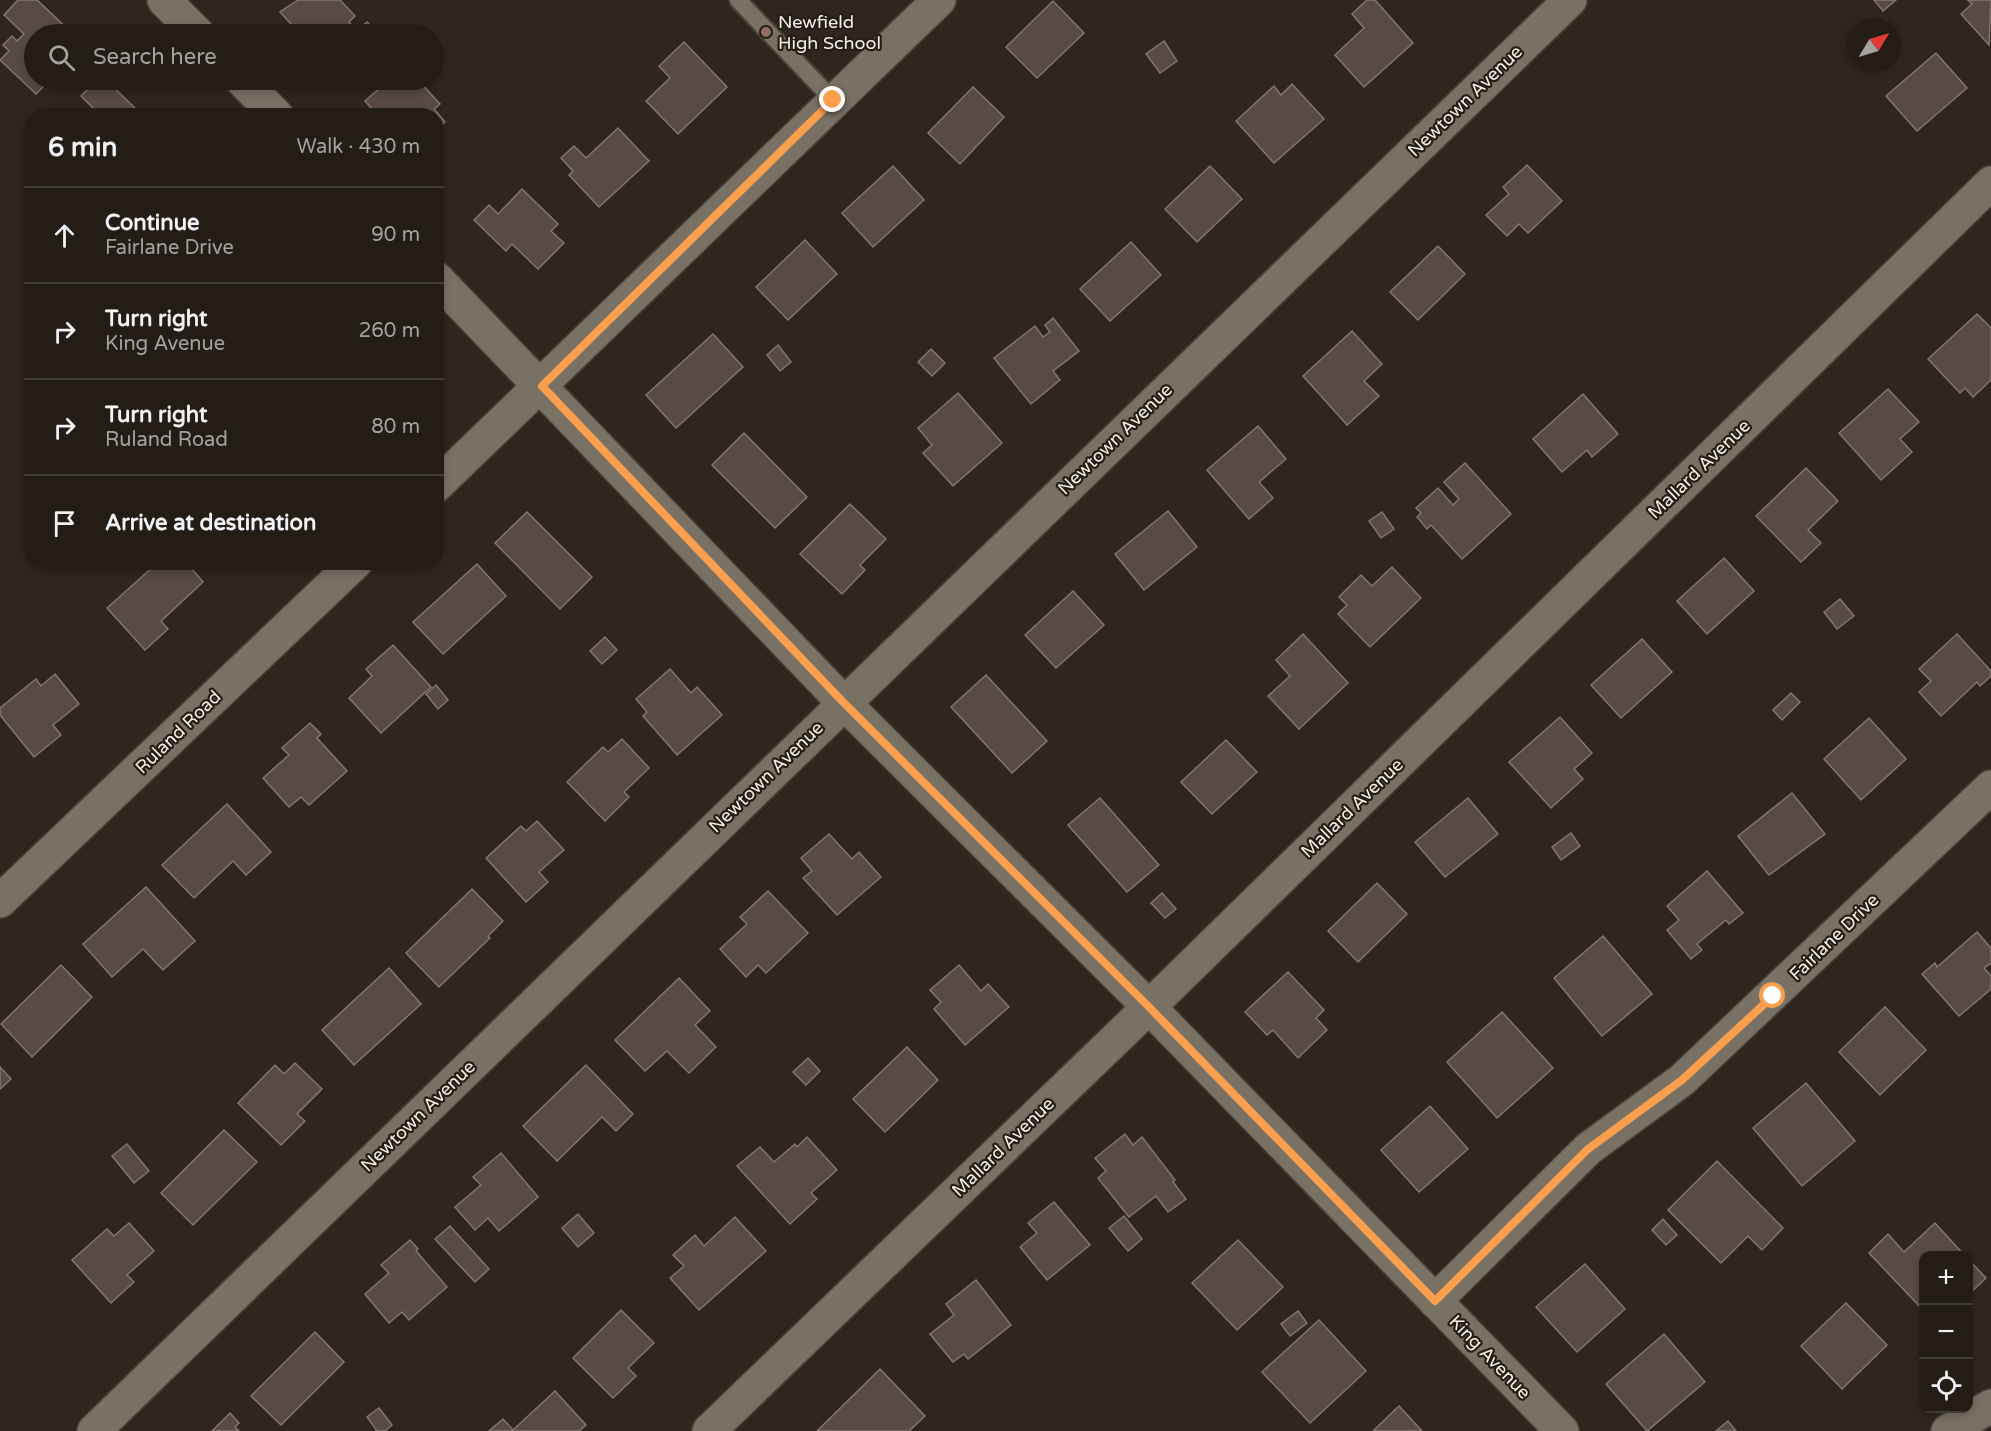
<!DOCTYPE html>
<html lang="en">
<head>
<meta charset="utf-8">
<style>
  :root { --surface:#231d16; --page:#2b261f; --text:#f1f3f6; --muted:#a3a2a1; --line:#403b35 }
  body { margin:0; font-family:"Varela Round",sans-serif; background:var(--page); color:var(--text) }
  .controls { position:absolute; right:18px; bottom:18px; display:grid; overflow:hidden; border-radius:12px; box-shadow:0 3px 9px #0003 }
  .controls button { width:54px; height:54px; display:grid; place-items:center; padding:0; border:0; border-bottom:2px solid var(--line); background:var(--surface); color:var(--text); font:30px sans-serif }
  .compass { position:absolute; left:1847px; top:18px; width:54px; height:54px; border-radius:50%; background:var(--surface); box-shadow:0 3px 9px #0003; rotate:52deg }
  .stop { position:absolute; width:18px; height:18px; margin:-14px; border:4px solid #fa9f4e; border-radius:50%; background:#fff }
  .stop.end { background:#fa9f4e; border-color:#fff; box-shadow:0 2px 6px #0008 }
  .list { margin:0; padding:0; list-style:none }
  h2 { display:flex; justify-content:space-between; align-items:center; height:78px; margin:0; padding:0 24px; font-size:26px }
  h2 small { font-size:20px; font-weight:400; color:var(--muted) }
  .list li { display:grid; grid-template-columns:39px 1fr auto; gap:18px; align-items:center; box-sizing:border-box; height:96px; padding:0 24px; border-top:2px solid var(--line) }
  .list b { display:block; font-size:22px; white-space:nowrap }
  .list p { margin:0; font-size:20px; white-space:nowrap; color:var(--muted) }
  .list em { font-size:20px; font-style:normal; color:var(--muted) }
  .icon { flex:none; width:33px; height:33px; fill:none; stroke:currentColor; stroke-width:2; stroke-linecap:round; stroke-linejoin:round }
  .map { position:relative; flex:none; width:1991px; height:1431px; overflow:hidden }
  .search { position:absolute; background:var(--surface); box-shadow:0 3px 9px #0003; left:24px; top:24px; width:420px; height:66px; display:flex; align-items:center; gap:15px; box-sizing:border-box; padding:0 21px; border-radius:33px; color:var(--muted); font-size:22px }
  .panel { position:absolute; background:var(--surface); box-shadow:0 3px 9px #0003; left:24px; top:108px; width:420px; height:462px; border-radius:24px }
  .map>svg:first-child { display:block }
</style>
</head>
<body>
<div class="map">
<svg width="1991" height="1431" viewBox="0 0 1991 1431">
  <rect width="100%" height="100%" fill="#2f271d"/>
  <g fill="#584a44" stroke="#84756e" stroke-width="1.5">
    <polygon points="18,0 37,0 73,34 34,34 34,80 50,80 36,94 0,60 9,51 3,45 12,36 17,41 24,34 4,15"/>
    <polygon points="298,0 340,0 355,16 349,22 357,31 367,22 379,34 300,34 280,12"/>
    <polygon points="1367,0 1375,0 1413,43 1364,87 1335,55 1364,28 1352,14"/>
    <polygon points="1874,0 1896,0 1883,11"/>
    <polygon points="1968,0 1991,0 1989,45 1961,14 1972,4"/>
    <polygon points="1053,1 1084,33 1037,78 1006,47"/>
    <polygon points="1164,41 1177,61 1160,73 1146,54"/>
    <polygon points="684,42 727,87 678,134 646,101 670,78 659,66"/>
    <polygon points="1936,53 1967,88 1917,131 1886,96"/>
    <polygon points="97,80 106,80 138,111 134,116 101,116 81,96"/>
    <polygon points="389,80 418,80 440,104 434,109 445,122 436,129 436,116 378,116 365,101"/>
    <polygon points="1292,84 1324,119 1274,163 1236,121 1274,86 1281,95"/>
    <polygon points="973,87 1004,117 960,164 928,133"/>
    <polygon points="618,128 649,161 599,207 569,175 573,171 561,158 574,146 586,158"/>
    <polygon points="1527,165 1562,201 1528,233 1519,224 1507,236 1486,215 1509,194 1503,187"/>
    <polygon points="893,166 924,200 873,247 842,213"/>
    <polygon points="1210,166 1242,199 1197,242 1165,209"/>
    <polygon points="522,189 558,224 551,231 564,243 538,269 512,244 506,251 474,220 489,205 498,214"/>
    <polygon points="805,240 837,274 788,320 756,287"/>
    <polygon points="1131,242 1161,275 1110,321 1080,289"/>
    <polygon points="1438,246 1465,274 1418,320 1390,292"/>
    <polygon points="1977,314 1991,328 1991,380 1973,397 1965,388 1960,393 1928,359"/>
    <polygon points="1053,318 1079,351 1053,371 1060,380 1031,404 994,358 1035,326 1043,337 1050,332 1045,325"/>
    <polygon points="1352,331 1382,364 1364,381 1379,396 1347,425 1303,376"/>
    <polygon points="713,334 743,367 676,428 646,395"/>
    <polygon points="778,345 791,362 780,371 767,355"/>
    <polygon points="931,349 945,363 932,376 918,362"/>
    <polygon points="1888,389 1919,422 1900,439 1912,452 1881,480 1839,433"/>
    <polygon points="958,393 1002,443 953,486 923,453 932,445 918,428"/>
    <polygon points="1583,394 1618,434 1592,457 1587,450 1562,472 1533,439"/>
    <polygon points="1258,426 1286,459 1259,482 1273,498 1249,519 1207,470"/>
    <polygon points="744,433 807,497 775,528 712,465"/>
    <polygon points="1465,463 1511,514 1462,559 1431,525 1427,529 1417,517 1421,513 1416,508 1438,488 1453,505 1459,499 1444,482"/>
    <polygon points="1806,468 1838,501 1808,530 1821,543 1801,562 1756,516"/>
    <polygon points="850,504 886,539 860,565 865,570 842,594 800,554"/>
    <polygon points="1168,511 1197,547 1144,590 1115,554"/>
    <polygon points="527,512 592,577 560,609 495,543"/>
    <polygon points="1382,512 1394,529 1381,538 1369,521"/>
    <polygon points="1724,558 1754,591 1707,634 1677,601"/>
    <polygon points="150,562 186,562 203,582 161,621 168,629 145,650 107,608 154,566"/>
    <polygon points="477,564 506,596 443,654 413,622"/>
    <polygon points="1392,567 1421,598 1370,647 1338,614 1347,605 1339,597 1361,575 1372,586"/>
    <polygon points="1073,591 1104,625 1056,668 1025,635"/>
    <polygon points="1840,599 1854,616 1837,629 1824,612"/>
    <polygon points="1303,634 1348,683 1299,729 1268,696 1290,676 1276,660"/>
    <polygon points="1957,634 1991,671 1991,676 1980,686 1977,682 1941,716 1919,692 1931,681 1919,669"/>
    <polygon points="605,637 617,650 602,664 590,651"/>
    <polygon points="1642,639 1672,672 1621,718 1591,685"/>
    <polygon points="393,645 431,687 381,733 349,698 372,676 366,669"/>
    <polygon points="670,669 691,693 697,687 722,715 677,755 643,716 647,712 636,699"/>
    <polygon points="55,674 79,704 53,725 61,735 34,757 0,715 0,708 36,679 41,686"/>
    <polygon points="986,675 1047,741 1012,773 951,707"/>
    <polygon points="436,685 448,700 438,709 426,694"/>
    <polygon points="1791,693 1800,702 1782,720 1773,710"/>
    <polygon points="1560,717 1592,753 1574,769 1583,779 1551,808 1509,762"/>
    <polygon points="1869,718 1906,759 1861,800 1824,759"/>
    <polygon points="310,723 321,734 317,738 347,771 309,805 301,797 289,807 263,778 289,755 282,748"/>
    <polygon points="622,739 649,768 624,792 629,797 605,821 567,782 603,747 608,752"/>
    <polygon points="1226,740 1257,772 1212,814 1181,782"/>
    <polygon points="1792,793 1825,834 1769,875 1738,836"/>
    <polygon points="1100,798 1159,865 1127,892 1068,825"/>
    <polygon points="1468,798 1498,834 1445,877 1415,842"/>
    <polygon points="227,804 271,852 246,875 233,861 194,898 162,865"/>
    <polygon points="537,821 564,850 539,872 548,882 526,902 486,858 521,826 526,831"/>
    <polygon points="1571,833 1580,846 1561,860 1552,847"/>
    <polygon points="829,834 852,859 859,852 881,877 837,915 803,878 812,871 801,858"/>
    <polygon points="1707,871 1743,913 1729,924 1726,920 1697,944 1702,950 1691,959 1667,930 1679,920 1667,906"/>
    <polygon points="1377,883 1407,914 1358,962 1328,931"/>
    <polygon points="146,887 195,941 163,970 143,949 112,977 83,944"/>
    <polygon points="472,889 503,921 488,936 490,938 439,987 406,953"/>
    <polygon points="768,891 808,933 766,973 758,965 746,977 720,949 747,924 740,917"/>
    <polygon points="1162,893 1176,909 1165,918 1151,903"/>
    <polygon points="1977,932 1991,948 1991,963 1984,968 1991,976 1991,989 1959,1016 1922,974 1935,963 1937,967"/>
    <polygon points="1603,936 1652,994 1602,1036 1554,978"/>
    <polygon points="61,965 92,997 32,1057 1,1024"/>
    <polygon points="959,965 981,991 988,984 1009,1007 965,1045 934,1009 941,1002 930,990"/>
    <polygon points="389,968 421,1004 354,1065 322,1030"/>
    <polygon points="1288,972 1324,1010 1316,1018 1327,1030 1298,1058 1273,1030 1267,1035 1245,1012"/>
    <polygon points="679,978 710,1011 695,1025 716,1047 689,1073 667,1051 645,1071 615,1040"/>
    <polygon points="1885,1007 1926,1050 1880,1095 1839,1052"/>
    <polygon points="1502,1012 1553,1068 1497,1118 1447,1062"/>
    <polygon points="907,1047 938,1080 885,1132 853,1099"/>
    <polygon points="808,1058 820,1071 806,1085 793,1072"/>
    <polygon points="295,1063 322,1089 297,1114 305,1121 281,1145 238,1103 275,1065 284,1074"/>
    <polygon points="586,1065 633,1114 616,1131 602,1117 557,1161 523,1126"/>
    <polygon points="0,1067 11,1079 0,1089"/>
    <polygon points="1806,1083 1855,1141 1802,1186 1753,1128"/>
    <polygon points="1430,1106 1468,1149 1419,1192 1381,1150"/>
    <polygon points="224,1130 257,1162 193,1225 161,1193"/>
    <polygon points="1125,1134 1133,1145 1142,1137 1175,1180 1173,1182 1186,1199 1168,1212 1156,1196 1129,1217 1098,1178 1106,1171 1095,1158"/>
    <polygon points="807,1137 837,1170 811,1193 817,1199 790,1224 737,1166 760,1147 774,1162 795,1144 797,1147"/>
    <polygon points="127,1144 149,1171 134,1183 112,1156"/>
    <polygon points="501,1153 538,1197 499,1231 488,1218 475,1230 455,1207 481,1185 473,1177"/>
    <polygon points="1717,1161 1783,1228 1762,1250 1748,1236 1721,1263 1668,1210"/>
    <polygon points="1054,1202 1090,1245 1047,1280 1020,1247 1037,1233 1028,1223"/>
    <polygon points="578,1214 594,1233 578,1247 562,1228"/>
    <polygon points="1124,1216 1142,1239 1128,1251 1109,1228"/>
    <polygon points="735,1217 766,1251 699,1310 670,1278 684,1266 673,1255 695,1235 704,1246"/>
    <polygon points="1663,1219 1677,1235 1666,1245 1652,1230"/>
    <polygon points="129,1223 154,1251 127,1275 134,1282 111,1303 72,1260 107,1229 114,1236"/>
    <polygon points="1935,1223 1965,1256 1924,1256 1924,1311 1869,1253 1888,1234 1904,1252"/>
    <polygon points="450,1226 489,1269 475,1282 435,1239"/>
    <polygon points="410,1240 418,1249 416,1251 447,1287 409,1320 402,1312 389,1323 365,1294 389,1273 381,1265"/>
    <polygon points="1238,1240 1283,1287 1237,1330 1192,1283"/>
    <polygon points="1968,1259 1986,1278 1968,1295"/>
    <polygon points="1585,1264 1625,1309 1577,1352 1536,1307"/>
    <polygon points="976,1280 1011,1325 968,1359 964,1354 953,1362 930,1334 954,1315 946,1304"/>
    <polygon points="1846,1303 1887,1345 1842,1389 1801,1346"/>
    <polygon points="621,1310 654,1343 628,1368 636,1376 613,1398 573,1358"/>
    <polygon points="1298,1311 1307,1323 1290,1336 1281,1324"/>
    <polygon points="1319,1320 1366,1371 1310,1423 1262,1372"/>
    <polygon points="315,1332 344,1362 281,1425 251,1396"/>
    <polygon points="1664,1334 1705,1382 1647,1431 1606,1384"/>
    <polygon points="880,1369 925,1416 909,1431 817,1431"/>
    <polygon points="555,1391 586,1425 579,1431 489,1431 503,1419 513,1430"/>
    <polygon points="1399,1406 1422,1431 1373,1431"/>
    <polygon points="379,1408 392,1425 385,1431 377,1431 367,1417"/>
    <polygon points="230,1413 239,1423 235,1427 239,1431 212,1431"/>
    <polygon points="1728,1421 1736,1431 1716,1431"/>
  </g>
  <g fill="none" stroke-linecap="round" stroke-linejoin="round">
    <defs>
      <polyline id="lane" points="738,0 833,100"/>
      <g id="street">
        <polyline points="164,0 198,34"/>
        <polyline points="242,80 277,116"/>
        <polyline points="436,278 843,702 1149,1007 1562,1431"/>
        <polyline points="436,486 939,0"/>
        <polyline points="0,901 356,562"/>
        <polyline points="1435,1301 1588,1149 1682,1080 1991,787"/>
        <polyline points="94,1431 1570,0"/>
        <polyline points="709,1431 1149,1007 1991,183"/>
        <polyline points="1948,1431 1991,1406"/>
      </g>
    </defs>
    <use href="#lane" stroke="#484238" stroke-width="20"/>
    <use href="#street" stroke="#484238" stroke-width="36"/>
    <use href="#lane" stroke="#7a7165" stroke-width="16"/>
    <use href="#street" stroke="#7a7165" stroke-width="33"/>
  </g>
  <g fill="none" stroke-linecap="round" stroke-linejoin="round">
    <polyline stroke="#fa9f4e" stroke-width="8" points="833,100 542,386 843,702 1149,1007 1435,1301 1588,1149 1682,1080 1773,996"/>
  </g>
  <circle fill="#8d6e63" stroke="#251e13" stroke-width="2" cx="766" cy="32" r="6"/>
  <g text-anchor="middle" stroke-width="4.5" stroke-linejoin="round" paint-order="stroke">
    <g font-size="18" fill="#f6f1ea" stroke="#251e13" text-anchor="start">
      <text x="778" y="28">Newfield<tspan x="778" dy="21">High School</tspan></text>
    </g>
    <g font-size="18" fill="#f6f1ea" stroke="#251e13">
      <text transform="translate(1465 101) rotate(-44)" y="6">Newtown Avenue</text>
      <text transform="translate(1115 439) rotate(-44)" y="6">Newtown Avenue</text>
      <text transform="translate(1699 469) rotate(-44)" y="6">Mallard Avenue</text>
      <text transform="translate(178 732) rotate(-44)" y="6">Ruland Road</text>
      <text transform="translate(766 777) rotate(-44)" y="6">Newtown Avenue</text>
      <text transform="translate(1352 808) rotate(-44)" y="6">Mallard Avenue</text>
      <text transform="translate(1834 937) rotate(-44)" y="6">Fairlane Drive</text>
      <text transform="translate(418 1116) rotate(-44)" y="6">Newtown Avenue</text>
      <text transform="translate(1003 1147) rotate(-44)" y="6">Mallard Avenue</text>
      <text transform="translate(1490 1357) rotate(46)" y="6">King Avenue</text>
    </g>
  </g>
</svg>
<div class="controls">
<button>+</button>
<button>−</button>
<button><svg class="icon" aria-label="locate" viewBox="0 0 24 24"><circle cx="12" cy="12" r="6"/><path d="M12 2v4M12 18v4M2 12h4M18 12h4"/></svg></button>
</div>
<svg class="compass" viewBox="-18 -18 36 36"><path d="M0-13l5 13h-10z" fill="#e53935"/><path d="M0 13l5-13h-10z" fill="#a3a2a1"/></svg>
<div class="stop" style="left:1773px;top:996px"></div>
<div class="stop end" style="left:833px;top:100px"></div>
<div class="search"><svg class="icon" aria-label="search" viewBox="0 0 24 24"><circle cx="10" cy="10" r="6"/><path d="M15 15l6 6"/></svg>Search here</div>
<section class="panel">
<h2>6 min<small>Walk · 430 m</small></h2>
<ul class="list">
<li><svg class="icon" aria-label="ahead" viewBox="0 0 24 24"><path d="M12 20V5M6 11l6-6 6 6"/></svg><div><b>Continue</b><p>Fairlane Drive</p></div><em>90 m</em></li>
<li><svg class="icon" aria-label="right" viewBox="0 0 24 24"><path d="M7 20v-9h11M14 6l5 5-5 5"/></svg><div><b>Turn right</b><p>King Avenue</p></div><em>260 m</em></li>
<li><svg class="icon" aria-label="right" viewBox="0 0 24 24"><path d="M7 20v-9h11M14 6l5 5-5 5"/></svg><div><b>Turn right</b><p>Ruland Road</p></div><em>80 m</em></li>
<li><svg class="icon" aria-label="arrive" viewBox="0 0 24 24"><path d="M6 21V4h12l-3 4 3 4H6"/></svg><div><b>Arrive at destination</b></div></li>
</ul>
</section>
</div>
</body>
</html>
